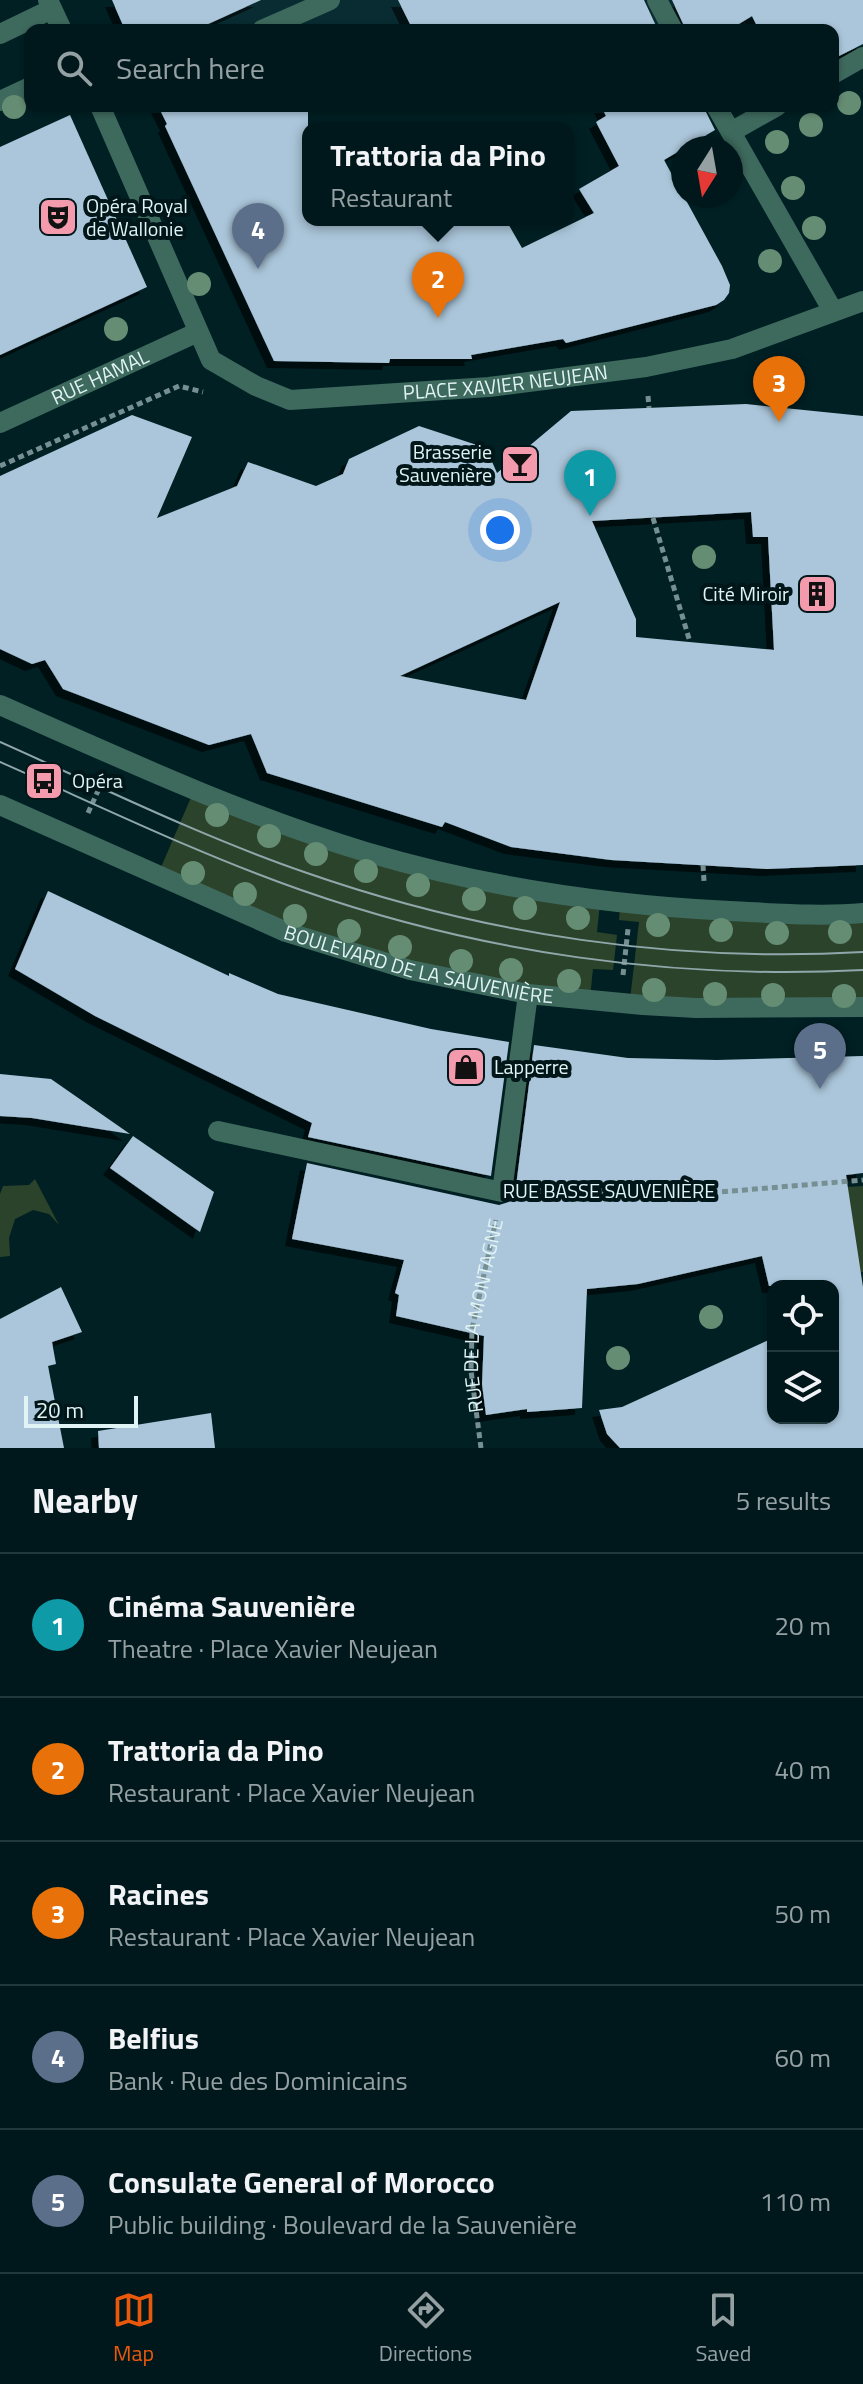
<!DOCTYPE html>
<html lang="en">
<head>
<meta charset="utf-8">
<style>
  :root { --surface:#00181b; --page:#0e2528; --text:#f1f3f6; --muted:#95a0a3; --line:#22373a; --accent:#ea580c }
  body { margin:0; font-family:"Titillium Web",sans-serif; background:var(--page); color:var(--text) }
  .controls { position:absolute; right:24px; bottom:24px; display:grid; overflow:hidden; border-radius:16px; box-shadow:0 2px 6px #0004 }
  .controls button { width:72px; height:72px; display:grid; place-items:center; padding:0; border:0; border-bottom:2px solid var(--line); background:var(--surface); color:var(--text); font:40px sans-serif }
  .compass { position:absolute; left:671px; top:136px; width:72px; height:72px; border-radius:50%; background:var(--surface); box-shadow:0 2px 6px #0004; rotate:191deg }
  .scale { position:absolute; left:24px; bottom:20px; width:114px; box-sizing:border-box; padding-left:8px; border:4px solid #e0f3f5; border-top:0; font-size:22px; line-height:28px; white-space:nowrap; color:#e0f3f5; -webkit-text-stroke:6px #001619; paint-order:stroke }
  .you { position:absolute; left:500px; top:530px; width:28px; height:28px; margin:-20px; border:6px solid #fff; border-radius:50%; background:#1a73e8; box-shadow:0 0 0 12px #1a73e833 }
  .badge { display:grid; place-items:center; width:52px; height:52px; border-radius:50%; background:var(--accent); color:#fff; font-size:26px; font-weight:700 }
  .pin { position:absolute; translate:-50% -66px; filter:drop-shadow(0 2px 4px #0008) }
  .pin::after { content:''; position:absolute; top:42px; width:28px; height:24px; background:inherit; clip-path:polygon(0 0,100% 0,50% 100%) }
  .popup { position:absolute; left:302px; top:122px; width:272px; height:104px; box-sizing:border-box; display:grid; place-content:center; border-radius:16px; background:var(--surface); filter:drop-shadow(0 2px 6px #0005); font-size:26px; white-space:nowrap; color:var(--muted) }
  .popup b { font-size:30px; color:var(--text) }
  .popup::after { content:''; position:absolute; left:50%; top:100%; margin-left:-16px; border:16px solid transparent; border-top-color:var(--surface) }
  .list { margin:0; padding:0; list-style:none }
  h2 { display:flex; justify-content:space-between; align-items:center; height:104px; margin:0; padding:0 32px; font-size:34px }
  h2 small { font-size:26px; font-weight:400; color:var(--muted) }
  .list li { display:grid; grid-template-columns:52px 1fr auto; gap:24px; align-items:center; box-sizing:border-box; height:144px; padding:0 32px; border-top:2px solid var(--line) }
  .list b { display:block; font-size:30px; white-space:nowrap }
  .list p { margin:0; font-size:26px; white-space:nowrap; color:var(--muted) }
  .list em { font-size:26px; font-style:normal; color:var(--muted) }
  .icon { flex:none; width:44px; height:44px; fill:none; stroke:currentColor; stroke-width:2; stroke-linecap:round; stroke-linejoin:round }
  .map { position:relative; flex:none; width:863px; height:1448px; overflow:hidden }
  .search { position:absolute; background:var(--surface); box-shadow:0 2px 6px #0004; left:24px; right:24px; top:24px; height:88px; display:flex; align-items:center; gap:20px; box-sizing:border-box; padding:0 28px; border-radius:16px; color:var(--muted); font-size:30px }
  .sheet { height:824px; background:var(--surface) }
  nav { display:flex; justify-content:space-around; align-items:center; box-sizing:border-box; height:112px; border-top:2px solid var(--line); background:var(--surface); font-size:22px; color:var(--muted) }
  nav a { display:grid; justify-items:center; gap:4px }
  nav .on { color:var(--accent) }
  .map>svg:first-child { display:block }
</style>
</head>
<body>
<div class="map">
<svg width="863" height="1448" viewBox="0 0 863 1448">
  <defs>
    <filter id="shadow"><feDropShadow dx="-7" dy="7" stdDeviation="0" flood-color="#0009"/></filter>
  </defs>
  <rect width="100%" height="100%" fill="#002024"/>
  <polygon fill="#082c31" points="112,0 863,0 863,44 833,61 833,30 125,30"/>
  <g fill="#2c432b">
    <polygon points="192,795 361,855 600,903 597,932 617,935 613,970 593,969 590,997 412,966 287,929 159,872"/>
    <polygon points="620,908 863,918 863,1004 630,1000 639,922 619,920"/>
    <polygon points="35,1179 59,1225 49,1214 33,1210 15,1219 9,1238 10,1256 0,1257 0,1194 3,1186 29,1185"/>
    <polygon points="863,1186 863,1272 835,1277 847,1187"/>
  </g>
  <g fill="#abc6da" fill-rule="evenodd" filter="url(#shadow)">
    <polygon points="112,0 261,0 195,30 125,30"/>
    <polygon points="398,0 644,0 658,30 413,30"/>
    <polygon points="672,0 863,0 863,44 833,59 833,30 759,30 752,16 729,30 686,30"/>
    <polygon points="158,106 308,106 308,220 506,220 522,248 594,213 579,189 619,166 596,122 606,116 601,106 703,106 715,130 664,160 722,266 730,285 729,293 724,300 716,305 566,343 563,339 471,355 472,359 390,359 389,363 274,361 165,126 167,124"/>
    <polygon points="70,115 147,287 0,355 0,147"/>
    <path d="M 746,404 L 863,416 L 863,865 L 767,869 L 611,860 L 511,847 L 445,822 L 442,827 L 267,773 L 251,734 L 209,745 L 63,689 L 45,660 L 32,664 L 0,649 L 0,476 L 132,415 L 192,437 L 157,518 L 237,486 L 248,462 L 316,486 L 343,474 L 349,459 L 419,426 L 486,448 L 497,473 L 571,411 ZM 751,512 L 753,537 L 768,537 L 774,650 L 636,637 L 636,619 L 592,521 ZM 560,602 L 526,700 L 400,676 Z"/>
    <polygon points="48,891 229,976 229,973 278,994 431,1029 509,1042 491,1176 308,1137 312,1123 95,1016 15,969"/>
    <polygon points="534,1045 628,1058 717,1060 863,1056 863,1173 846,1175 863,1287 863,1448 620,1448 607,1434 599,1410 622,1407 773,1338 773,1418 833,1418 833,1286 769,1286 762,1256 638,1284 587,1289 582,1408 527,1412 527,1409 486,1415 482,1384 484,1336 396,1316 399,1295 395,1293 404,1260 292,1239 307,1163 499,1205 512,1201 515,1194"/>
    <polygon points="0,1074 51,1079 130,1134 32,1118 0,1116"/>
    <polygon points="133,1136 214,1192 200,1232 110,1168"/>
    <polygon points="61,1287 82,1332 52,1342 56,1364 48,1366 64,1448 0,1448 0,1319"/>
    <polygon points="211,1413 215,1448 99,1448 98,1431"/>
  </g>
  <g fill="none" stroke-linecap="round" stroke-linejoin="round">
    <g stroke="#758f92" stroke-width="5" stroke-dasharray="6 4" stroke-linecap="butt">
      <polyline points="648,396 649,408"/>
      <polyline points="0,466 179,386 203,392"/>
      <polyline points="653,518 690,642"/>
      <polyline points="88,813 102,782"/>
      <polyline points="703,865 704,881"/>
      <polyline points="623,975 628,929"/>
      <polyline points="532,1192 720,1192 863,1180"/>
      <path id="s1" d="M 481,1448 L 471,1371 L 472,1329 L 496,1220"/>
    </g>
    <polyline stroke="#3e695d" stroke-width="20" points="218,1131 502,1192 528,994"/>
    <g stroke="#3e695d" stroke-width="20">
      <polyline points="48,0 62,30"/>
      <polyline points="657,0 673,30"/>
      <polyline points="262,30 330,0"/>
      <polyline points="0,34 52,9"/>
      <polyline points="833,74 863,57"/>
      <polyline points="0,101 30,87"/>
      <path id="s2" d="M 100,106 L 211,360 L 256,386 L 290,400 L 489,387 L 646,367 L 732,349 L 863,301"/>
      <polyline points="716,106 833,311"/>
      <polyline points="731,132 777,106"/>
      <path id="s3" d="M 0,423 L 198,332"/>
      <path d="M 0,705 C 120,758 240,814 366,852 C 484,887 607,905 730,911 C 774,913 819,917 863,913"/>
      <path id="s4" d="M 0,805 L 286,932 L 410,970 L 528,994 L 643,1005 L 696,1008 L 863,1007"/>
    </g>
    <g stroke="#8fa7aa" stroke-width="2">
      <path d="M 0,742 C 101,787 202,837 307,873 C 485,935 675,963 863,952"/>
      <path d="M 0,762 C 100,806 198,854 301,890 C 481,953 673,980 863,970"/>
    </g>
  </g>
  <g fill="#658d73">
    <circle cx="849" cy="103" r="12"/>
    <circle cx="14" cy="107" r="12"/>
    <circle cx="811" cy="125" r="12"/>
    <circle cx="777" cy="142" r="12"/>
    <circle cx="793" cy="188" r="12"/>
    <circle cx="814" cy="228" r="12"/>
    <circle cx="770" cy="261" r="12"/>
    <circle cx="199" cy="284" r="12"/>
    <circle cx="116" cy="329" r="12"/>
    <circle cx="704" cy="557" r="12"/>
    <circle cx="217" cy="815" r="12"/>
    <circle cx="269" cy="836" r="12"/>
    <circle cx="316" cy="854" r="12"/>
    <circle cx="366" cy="871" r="12"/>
    <circle cx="193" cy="873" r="12"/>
    <circle cx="418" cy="885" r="12"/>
    <circle cx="245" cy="894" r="12"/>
    <circle cx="474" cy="899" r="12"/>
    <circle cx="525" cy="908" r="12"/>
    <circle cx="295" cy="916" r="12"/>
    <circle cx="578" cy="918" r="12"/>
    <circle cx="658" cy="925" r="12"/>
    <circle cx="721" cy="930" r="12"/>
    <circle cx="349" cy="931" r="12"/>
    <circle cx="840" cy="932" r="12"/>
    <circle cx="777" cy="933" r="12"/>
    <circle cx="400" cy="947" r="12"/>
    <circle cx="461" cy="961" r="12"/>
    <circle cx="511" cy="970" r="12"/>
    <circle cx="569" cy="981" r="12"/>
    <circle cx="654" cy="990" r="12"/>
    <circle cx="715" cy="994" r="12"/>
    <circle cx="773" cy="995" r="12"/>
    <circle cx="844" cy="996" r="12"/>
    <circle cx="711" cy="1317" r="12"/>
    <circle cx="618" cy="1358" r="12"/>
  </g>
  <defs>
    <symbol id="theatre-square" viewBox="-11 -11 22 22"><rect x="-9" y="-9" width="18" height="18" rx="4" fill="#f39aac" stroke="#001619"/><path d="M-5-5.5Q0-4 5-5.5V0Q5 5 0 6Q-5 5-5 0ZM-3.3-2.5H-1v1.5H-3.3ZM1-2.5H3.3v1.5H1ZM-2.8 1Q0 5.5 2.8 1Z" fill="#111"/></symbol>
    <symbol id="bar-square" viewBox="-11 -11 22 22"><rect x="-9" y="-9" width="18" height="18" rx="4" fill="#f39aac" stroke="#001619"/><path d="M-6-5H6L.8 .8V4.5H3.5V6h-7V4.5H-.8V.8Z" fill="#111"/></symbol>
    <symbol id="building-square" viewBox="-11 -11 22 22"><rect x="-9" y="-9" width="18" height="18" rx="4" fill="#f39aac" stroke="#001619"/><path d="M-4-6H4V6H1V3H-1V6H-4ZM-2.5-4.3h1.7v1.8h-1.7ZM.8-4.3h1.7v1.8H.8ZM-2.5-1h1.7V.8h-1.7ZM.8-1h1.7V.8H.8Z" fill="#111"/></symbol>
    <symbol id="bus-square" viewBox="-11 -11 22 22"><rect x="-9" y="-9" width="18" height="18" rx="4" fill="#f39aac" stroke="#001619"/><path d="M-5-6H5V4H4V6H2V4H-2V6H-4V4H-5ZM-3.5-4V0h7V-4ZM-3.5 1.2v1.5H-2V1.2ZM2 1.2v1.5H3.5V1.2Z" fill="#111"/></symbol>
    <symbol id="shop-square" viewBox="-11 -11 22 22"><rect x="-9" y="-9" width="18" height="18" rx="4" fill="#f39aac" stroke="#001619"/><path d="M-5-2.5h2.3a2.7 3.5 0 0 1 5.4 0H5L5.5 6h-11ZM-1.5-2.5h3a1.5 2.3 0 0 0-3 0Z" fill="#111"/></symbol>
  </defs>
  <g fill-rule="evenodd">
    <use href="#theatre-square" x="36" y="195" width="44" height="44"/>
    <use href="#bar-square" x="498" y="442" width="44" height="44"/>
    <use href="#building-square" x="795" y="572" width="44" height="44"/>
    <use href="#bus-square" x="22" y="759" width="44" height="44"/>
    <use href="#shop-square" x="444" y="1045" width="44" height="44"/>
  </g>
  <g text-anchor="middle" stroke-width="8" stroke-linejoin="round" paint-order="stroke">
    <g font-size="20" fill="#e0f3f5" stroke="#001619" text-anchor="start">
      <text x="86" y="213">Opéra Royal<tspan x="86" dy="23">de Wallonie</tspan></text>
      <text x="492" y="459" text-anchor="end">Brasserie<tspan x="492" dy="23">Sauvenière</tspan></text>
      <text x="789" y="601" text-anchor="end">Cité Miroir</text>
      <text x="72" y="788">Opéra</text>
      <text x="494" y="1074">Lapperre</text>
    </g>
    <g font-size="20" fill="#e0f3f5" stroke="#001619">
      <text dy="7" stroke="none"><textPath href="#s3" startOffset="110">RUE HAMAL</textPath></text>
      <text dy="7" stroke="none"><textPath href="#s2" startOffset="582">PLACE XAVIER NEUJEAN</textPath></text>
      <text dy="7" stroke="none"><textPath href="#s4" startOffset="450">BOULEVARD DE LA SAUVENIÈRE</textPath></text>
      <text x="609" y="1198">RUE BASSE SAUVENIÈRE</text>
      <text dy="7" stroke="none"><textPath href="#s1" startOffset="134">RUE DE LA MONTAGNE</textPath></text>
    </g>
  </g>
</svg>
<div class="controls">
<button><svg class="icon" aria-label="locate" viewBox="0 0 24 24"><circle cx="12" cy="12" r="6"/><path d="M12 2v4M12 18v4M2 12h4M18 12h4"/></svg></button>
<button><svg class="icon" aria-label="layers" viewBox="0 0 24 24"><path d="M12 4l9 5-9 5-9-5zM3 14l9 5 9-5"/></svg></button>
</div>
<svg class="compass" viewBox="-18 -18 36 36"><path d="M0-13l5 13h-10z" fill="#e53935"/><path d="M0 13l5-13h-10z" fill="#95a0a3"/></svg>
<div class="scale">20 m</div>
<div class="you"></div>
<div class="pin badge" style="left:590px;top:516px;background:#0f9aa8">1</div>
<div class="pin badge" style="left:438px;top:318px;background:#e8710a">2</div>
<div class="popup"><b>Trattoria da Pino</b>Restaurant</div>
<div class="pin badge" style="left:779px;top:422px;background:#e8710a">3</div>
<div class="pin badge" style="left:258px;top:269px;background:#5c6f8a">4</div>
<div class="pin badge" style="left:820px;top:1089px;background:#5c6f8a">5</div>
<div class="search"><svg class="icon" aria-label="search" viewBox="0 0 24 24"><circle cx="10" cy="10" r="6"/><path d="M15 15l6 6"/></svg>Search here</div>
</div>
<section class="sheet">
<h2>Nearby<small>5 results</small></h2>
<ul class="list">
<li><span class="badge" style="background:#0f9aa8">1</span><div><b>Cinéma Sauvenière</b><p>Theatre · Place Xavier Neujean</p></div><em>20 m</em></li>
<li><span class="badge" style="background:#e8710a">2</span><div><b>Trattoria da Pino</b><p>Restaurant · Place Xavier Neujean</p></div><em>40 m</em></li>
<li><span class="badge" style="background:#e8710a">3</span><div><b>Racines</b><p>Restaurant · Place Xavier Neujean</p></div><em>50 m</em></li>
<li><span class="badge" style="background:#5c6f8a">4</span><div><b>Belfius</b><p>Bank · Rue des Dominicains</p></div><em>60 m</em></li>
<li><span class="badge" style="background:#5c6f8a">5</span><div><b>Consulate General of Morocco</b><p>Public building · Boulevard de la Sauvenière</p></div><em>110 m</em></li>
</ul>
</section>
<nav>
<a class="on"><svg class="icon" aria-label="map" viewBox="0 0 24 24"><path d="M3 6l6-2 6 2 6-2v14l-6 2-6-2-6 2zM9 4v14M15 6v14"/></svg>Map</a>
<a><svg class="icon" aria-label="directions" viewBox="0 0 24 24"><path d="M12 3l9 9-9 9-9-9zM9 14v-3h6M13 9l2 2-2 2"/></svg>Directions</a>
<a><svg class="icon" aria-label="saved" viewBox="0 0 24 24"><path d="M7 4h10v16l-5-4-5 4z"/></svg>Saved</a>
</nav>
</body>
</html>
